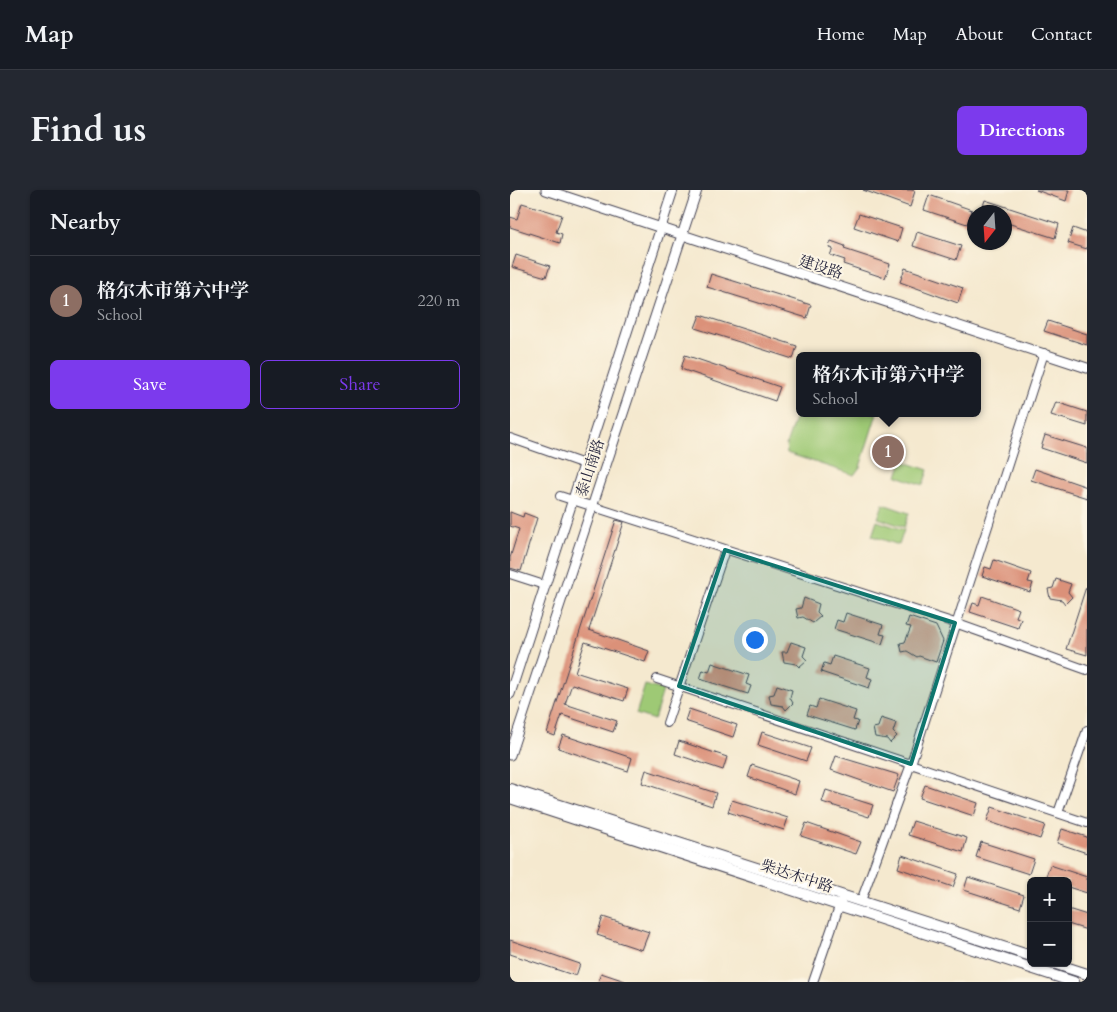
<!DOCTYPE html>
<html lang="en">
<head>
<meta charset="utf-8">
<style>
  :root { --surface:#171b24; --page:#242831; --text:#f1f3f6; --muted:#9ea1a6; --line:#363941; --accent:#7c3aed }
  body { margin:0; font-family:Cardo,"Noto Serif SC",serif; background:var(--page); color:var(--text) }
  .controls { position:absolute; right:15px; bottom:15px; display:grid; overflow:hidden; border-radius:8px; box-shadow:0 1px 4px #0004 }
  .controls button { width:45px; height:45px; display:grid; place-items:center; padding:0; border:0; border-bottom:1px solid var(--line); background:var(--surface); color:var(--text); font:25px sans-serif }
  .compass { position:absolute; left:457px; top:15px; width:45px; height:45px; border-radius:50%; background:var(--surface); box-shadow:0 1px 4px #0004; rotate:197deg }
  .you { position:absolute; left:244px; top:449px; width:18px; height:18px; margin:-12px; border:4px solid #fff; border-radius:50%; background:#1a73e8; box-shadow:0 0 0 8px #1a73e833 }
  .badge { display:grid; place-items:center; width:32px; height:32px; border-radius:50%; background:var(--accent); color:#fff; font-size:16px; font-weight:700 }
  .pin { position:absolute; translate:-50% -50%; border:2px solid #fff; box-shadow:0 1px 5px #0006 }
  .popup { position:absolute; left:286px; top:162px; width:185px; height:65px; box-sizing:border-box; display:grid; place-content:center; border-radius:8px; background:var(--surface); filter:drop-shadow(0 1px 4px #0005); font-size:16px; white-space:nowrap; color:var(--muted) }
  .popup b { font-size:19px; color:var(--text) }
  .popup::after { content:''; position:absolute; left:50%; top:100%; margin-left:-10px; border:10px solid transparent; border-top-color:var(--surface) }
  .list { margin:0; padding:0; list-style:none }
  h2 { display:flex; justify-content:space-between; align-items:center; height:65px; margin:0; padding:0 20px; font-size:21px }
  h2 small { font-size:16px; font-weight:400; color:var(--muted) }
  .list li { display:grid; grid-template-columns:32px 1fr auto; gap:15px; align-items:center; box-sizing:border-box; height:90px; padding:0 20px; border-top:1px solid var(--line) }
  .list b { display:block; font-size:19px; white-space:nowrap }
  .list p { margin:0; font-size:16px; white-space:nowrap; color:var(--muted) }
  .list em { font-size:16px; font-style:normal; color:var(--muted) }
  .actions { display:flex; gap:10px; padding:15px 20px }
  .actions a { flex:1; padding:11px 0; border:1px solid var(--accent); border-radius:8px; text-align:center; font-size:18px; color:var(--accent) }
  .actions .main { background:var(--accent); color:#fff }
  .map { position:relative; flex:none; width:577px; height:792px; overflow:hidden; border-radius:8px }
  header { display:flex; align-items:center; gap:30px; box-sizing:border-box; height:70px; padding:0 25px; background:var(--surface); border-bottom:1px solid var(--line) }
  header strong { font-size:24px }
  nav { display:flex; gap:28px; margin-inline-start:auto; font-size:18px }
  .intro { display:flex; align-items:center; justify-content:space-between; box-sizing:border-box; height:120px; padding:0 30px }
  h1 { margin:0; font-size:35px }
  .button { padding:12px 22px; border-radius:8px; background:var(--accent); color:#fff; font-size:18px; font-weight:700 }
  main { display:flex; gap:30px; padding:0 30px }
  aside { flex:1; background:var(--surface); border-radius:8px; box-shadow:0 1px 4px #0004 }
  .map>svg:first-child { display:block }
</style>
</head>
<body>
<header>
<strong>Map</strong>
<nav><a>Home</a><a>Map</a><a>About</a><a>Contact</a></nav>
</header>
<div class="intro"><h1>Find us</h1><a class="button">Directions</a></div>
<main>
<aside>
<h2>Nearby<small></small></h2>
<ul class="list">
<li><span class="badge" style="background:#8d6e63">1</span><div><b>格尔木市第六中学</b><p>School</p></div><em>220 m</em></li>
</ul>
<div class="actions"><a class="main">Save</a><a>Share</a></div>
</aside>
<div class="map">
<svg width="577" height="792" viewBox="0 0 577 792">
  <rect width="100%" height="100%" fill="#fcf5e5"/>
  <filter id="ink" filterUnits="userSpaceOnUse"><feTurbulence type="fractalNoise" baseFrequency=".02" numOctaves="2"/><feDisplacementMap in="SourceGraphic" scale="10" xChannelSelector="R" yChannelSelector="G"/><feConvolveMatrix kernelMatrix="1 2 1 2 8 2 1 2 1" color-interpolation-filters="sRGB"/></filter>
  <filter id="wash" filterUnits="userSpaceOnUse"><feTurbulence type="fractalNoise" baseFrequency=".0096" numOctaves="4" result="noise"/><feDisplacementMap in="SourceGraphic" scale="20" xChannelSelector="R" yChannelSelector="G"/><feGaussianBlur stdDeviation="1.12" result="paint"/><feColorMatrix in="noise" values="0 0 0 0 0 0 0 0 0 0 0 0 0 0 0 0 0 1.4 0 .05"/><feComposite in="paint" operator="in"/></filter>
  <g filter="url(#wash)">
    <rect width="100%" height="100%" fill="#f5e9cf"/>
    <g fill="#9ec975" stroke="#607658">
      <polygon points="289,217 289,223 367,223 350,277 344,285 277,263 276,255"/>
      <polygon points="392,271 418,280 413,295 387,286"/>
      <polygon points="373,314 399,323 394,337 368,328"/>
      <polygon points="367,331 394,340 389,355 362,346"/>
      <polygon points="135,495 153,500 144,530 126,524"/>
    </g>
    <g id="blocks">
      <g fill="#db9179">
        <polygon points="353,0 401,0 405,1 400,17"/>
        <polygon points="526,0 559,0 556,11"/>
        <polygon points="419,5 462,20 457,34 414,20"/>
        <polygon points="475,10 549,34 545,48 494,32 494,22 471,22"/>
        <polygon points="12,13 52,25 46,42 52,44 50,53 0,37 0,27 7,29"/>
        <polygon points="349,24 392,38 388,52 344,37"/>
        <polygon points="563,38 577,43 577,59 558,53"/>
        <polygon points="407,42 451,56 446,70 403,56"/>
        <polygon points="321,51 335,56 334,59 380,74 375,88 333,74 335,70 320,65 323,59 319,57"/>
        <polygon points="6,65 40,76 36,87 2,77"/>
        <polygon points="395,78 453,98 448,113 390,92"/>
        <polygon points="201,84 301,115 297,128 197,97"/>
        <polygon points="190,125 287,156 283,169 185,138"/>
        <polygon points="538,131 577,144 577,155 534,141"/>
        <polygon points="175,165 270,197 265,211 171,179"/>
        <polygon points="546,212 577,222 577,236 541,225"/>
        <polygon points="535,245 577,258 577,273 531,258"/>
        <polygon points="525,279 577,297 577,308 521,290"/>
        <polygon points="0,322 13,327 14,323 27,328 11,381 0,378 0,368 9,339 0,336"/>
        <polygon points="106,330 114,332 79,440 139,461 135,472 75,452 65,482 118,499 114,511 62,494 55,514 107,531 103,542 52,525 45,546 37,543"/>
        <polygon points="484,370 521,383 518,392 523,393 520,402 472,386 475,377 481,379"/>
        <polygon points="546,389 561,394 558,402 562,407 555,414 552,410 540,408 538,399 543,398"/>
        <polygon points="576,397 577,398 577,465 556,459"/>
        <polygon points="472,406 509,419 506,427 511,429 508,438 460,422 463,413 469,415"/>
        <polygon points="294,408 309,414 307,422 311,426 303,433 293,427 288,428 286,419 291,418"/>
        <polygon points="336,423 373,435 370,444 375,445 372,454 324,439 327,430 333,432"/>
        <polygon points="399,427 426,436 433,451 426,472 409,466 407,467 397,461 392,462 390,453 395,452 401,437 396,436"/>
        <polygon points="281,452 296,457 293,466 297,470 289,477 286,474 274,472 272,462 277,462"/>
        <polygon points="323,466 360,478 357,487 362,489 359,498 311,482 314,473 320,475"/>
        <polygon points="202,473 239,485 236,494 241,496 238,504 190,489 193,480 199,482"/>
        <polygon points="267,495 282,500 280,508 283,513 276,520 273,516 261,514 259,505 264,504"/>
        <polygon points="309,509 346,521 343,530 348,531 345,540 297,525 300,516 306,518"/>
        <polygon points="179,519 227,535 223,547 175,531"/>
        <polygon points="371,528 386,533 383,542 387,546 380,553 377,549 365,547 363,538 368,537"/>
        <polygon points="252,542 301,558 296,571 248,555"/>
        <polygon points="53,545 122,568 118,581 48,558"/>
        <polygon points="169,551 217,567 213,580 165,564"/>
        <polygon points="326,566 389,585 383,602 321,580"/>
        <polygon points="242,575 289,591 285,604 238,587"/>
        <polygon points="136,580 206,603 202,616 132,593"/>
        <polygon points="415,595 468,613 464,626 410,608"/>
        <polygon points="316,600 363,615 359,627 312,612"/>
        <polygon points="222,610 278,628 274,640 218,622"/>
        <polygon points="482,617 535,635 530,649 477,631"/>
        <polygon points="403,631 457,648 453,662 398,645"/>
        <polygon points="296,633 351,652 346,664 291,646"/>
        <polygon points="552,639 577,647 577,663 547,653"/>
        <polygon points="471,652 524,669 519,684 466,667"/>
        <polygon points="392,665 448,684 443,697 388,678"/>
        <polygon points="540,675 577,687 577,703 558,697 558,691 535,689"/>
        <polygon points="458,687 514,705 510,718 454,700"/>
        <polygon points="558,719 577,725 577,740 558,734"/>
        <polygon points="93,727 139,742 132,760 87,745"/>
        <polygon points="0,750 70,774 66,786 0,764"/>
        <polygon points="91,783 115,791 115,792 88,792"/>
      </g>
    </g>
  </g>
  <g filter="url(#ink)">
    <use href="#blocks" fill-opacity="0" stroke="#424051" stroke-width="1"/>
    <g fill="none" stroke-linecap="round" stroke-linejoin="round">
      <defs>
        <g id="minor">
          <polyline points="0,248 74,274"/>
          <polyline points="50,306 445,433 577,480"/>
          <polyline points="0,384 34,395"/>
          <polyline points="147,489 577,633"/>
          <polyline points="157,533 215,360"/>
          <polyline points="548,623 577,540"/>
          <polyline points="351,711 401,574 534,163"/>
          <polyline points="303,792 331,711"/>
        </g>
        <g id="tertiary">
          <polyline points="36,0 577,178"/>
          <polyline points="0,504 163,0"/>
          <polyline points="0,565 187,0"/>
        </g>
        <g id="secondary">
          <polyline points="0,599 521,766"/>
          <polyline points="0,608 564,792"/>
          <polyline points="543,773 577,784"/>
        </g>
      </defs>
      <use href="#minor" stroke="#424051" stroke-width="10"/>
      <use href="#tertiary" stroke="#424051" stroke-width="11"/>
      <use href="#secondary" stroke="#424051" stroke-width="12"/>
      <use href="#minor" stroke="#fff" stroke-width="8"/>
      <use href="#tertiary" stroke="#fff" stroke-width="9"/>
      <use href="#secondary" stroke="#fff" stroke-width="10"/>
    </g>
  </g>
  <path fill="#0f766e" fill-opacity="0.2" stroke="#0f766e" stroke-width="4" stroke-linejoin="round" d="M 215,360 L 445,433 L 401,574 L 169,496 Z"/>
  <g text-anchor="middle" stroke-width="4" stroke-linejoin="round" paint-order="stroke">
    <g font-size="15" fill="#22223b" stroke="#fcf5e5">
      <text transform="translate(311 77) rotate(18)" y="5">建设路</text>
      <text transform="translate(80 278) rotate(-72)" y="5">泰山南路</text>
      <text transform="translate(287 686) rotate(18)" y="5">柴达木中路</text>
    </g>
  </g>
</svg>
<div class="controls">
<button>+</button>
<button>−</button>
</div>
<svg class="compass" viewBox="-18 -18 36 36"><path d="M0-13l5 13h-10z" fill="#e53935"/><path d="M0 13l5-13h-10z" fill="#9ea1a6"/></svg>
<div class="you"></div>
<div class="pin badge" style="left:378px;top:262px;background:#8d6e63">1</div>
<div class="popup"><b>格尔木市第六中学</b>School</div>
</div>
</main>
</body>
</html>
